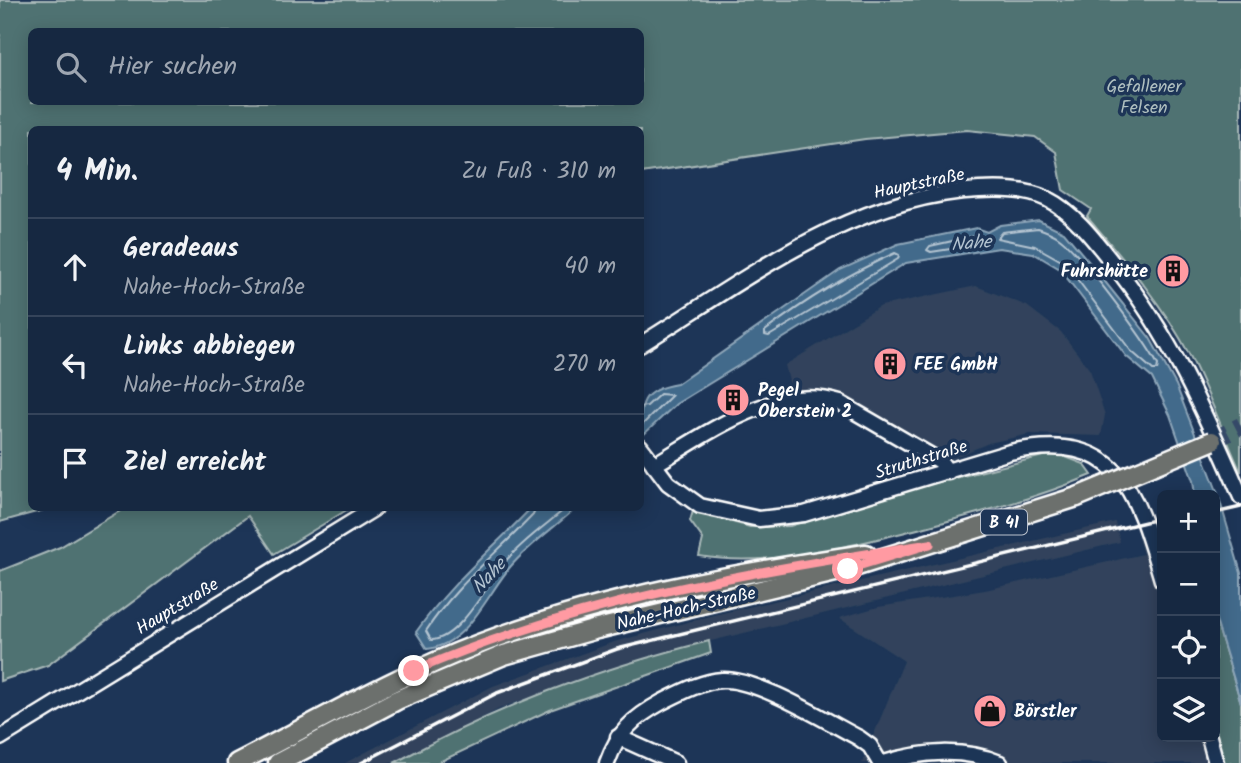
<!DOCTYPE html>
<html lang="de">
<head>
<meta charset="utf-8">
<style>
  :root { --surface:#162841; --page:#1f3048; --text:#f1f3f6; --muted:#9ea6b1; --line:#35445a }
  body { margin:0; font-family:Kalam,sans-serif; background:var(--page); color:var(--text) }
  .controls { position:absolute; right:21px; bottom:21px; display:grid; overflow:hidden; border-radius:10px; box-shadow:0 4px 18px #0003 }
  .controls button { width:63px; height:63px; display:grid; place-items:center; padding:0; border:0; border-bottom:2px solid var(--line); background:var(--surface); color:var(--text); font:35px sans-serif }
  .stop { position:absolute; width:21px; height:21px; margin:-16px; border:5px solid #ff9aa2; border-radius:50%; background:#fff }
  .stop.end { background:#ff9aa2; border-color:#fff; box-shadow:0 2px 7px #0008 }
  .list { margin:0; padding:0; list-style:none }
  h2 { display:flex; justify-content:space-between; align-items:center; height:91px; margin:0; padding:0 28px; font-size:30px }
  h2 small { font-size:23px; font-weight:400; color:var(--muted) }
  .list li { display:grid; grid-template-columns:46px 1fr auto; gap:21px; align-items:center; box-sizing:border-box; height:98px; padding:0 28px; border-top:2px solid var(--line) }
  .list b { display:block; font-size:26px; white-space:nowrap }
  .list p { margin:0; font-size:23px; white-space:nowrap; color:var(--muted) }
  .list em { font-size:23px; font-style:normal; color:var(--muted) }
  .icon { flex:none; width:38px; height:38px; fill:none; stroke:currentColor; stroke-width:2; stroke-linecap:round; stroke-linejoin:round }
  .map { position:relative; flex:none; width:1241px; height:763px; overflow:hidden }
  .search { position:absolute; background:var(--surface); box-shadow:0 4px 18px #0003; left:28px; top:28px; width:616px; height:77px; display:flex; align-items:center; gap:18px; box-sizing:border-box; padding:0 24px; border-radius:10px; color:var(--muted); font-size:26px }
  .panel { position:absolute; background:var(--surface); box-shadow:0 4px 18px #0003; left:28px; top:126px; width:616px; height:385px; border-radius:10px }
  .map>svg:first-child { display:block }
</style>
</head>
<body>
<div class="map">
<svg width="1241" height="763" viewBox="0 0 1241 763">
  <rect width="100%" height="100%" fill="#1d3557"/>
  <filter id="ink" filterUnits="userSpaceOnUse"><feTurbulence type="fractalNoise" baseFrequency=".0143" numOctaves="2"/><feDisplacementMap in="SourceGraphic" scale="14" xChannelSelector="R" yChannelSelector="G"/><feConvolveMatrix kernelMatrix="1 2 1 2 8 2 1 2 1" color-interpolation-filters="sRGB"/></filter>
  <g filter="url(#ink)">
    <g fill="#30435c">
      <polygon points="976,286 1027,306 1061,332 1090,370 1105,415 1101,436 1030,434 989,443 948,460 829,394 792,393 785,365 881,306"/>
      <polygon points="1115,522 1120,542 653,655 503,707 394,763 345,763 493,686 614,642 714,615"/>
      <polygon points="1153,535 1162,564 1162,737 1215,737 1215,734 1224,763 862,763 904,661 839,618 878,607 985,590 1143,554 1138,538"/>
    </g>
    <g fill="#507272" stroke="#a8b8b8" stroke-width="2" fill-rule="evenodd">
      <path d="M 0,0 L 1241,0 L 1241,472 C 1223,433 1209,392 1189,354 C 1162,303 1124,260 1087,216 L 1091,209 L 1063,190 L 1056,152 L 1035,137 L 967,130 L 865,139 L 641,173 L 640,130 L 32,130 L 32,508 L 51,508 L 0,522 ZM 32,32 L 640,32 L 640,102 L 32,102 Z"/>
      <path d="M 1055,453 L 1084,464 L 1092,475 C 1034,499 975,514 914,530 C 844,547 771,568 699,556 L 703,539 L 690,521 L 693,511 L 750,527 L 790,526 L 887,495 Z"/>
      <polygon points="125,508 350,508 274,554 248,516 48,665 0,681 0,571 60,547"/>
      <polygon points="1215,617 1241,703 1241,763 1224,763 1215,734"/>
      <path d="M 709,641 L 711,653 L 550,710 L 437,763 L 394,763 C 499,706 593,670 709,641 Z"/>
    </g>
    <g fill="#436b8b" stroke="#8ea6b9" stroke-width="2">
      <path d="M 1039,220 L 1064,232 L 1094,268 L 1150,338 L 1176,385 L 1217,491 L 1241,573 L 1241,703 L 1215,617 L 1215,495 L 1195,495 L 1193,481 L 1170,415 L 1152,378 L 1126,356 L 1060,269 L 1033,253 L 999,248 L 906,263 L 676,404 L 641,437 C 640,403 640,390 677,384 L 840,270 L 898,244 L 976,228 L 987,232 L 1000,225 Z"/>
      <path d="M 531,508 L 576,508 C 555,527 529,545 511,566 C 487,594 468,645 427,649 L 416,632 C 450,584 491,550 531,508 Z"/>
    </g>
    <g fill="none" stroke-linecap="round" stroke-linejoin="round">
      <g stroke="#b4c4d1" stroke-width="2">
        <path d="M 1038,228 C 1044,230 1052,233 1058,237 C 1079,251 1145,340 1158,365 L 1157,370 L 1153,370 L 1131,351 L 1065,263 L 1035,246 L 997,238 L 1002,232 Z"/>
        <polygon points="975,236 983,239 983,244 931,252 927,250 930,246"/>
        <path d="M 895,253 L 899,255 L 898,259 L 769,336 L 765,335 L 765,331 C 807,299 848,274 895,253 Z"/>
        <polyline points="640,407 647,406 660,394 672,395 640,427"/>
        <path d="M 536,508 L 533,515 C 497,553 455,586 426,631 L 431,640 C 459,640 489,582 505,562 C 521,542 546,525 566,508"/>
      </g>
      <polyline stroke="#344968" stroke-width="18" stroke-dasharray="18 9" stroke-linecap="butt" points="1212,441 1241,426"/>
      <defs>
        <g id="minor">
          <path d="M 640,345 C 745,280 852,196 979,190 C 1001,189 1026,189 1047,199 C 1073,212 1093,238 1111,261 C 1170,334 1204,411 1241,497"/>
          <path d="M 640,446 L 668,483 L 700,506 L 759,519 L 804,514 L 1010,452 C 1120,429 1136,492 1162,580"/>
          <path d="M 654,465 C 707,434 775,382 840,403 L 940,461 L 948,472"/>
          <polyline points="618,737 676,763"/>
          <polyline points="1209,737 1216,763"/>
          <polyline points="0,738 375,508"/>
          <path d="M 607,763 C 618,732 633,718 662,702 C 680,693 702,681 722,680 C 757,678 826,721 859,738 L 870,746 L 880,763"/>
          <path d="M 884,763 C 921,751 964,748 1000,763"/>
        </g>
        <g id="major">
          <path d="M 237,763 C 317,722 395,676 479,644 C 603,597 736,573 866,554"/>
          <polyline points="278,763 397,700 504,655 597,629 848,569 1077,497"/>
        </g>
      </defs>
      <use href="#minor" stroke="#fff" stroke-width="19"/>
      <use href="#major" stroke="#fff" stroke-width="23"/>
      <use href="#minor" stroke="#1d3557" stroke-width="14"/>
      <use href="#major" stroke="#6c706d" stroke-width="18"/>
      <g stroke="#fff" stroke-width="3.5">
        <polyline points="1215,513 1241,507"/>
        <polyline points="361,763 497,693 617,649 1162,518"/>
      </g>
      <defs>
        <polyline id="major-bridge" points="1077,497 1212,441"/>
      </defs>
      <use href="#major-bridge" stroke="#fff" stroke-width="23" stroke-linecap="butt"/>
      <use href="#major-bridge" stroke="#6c706d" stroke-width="18"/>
    </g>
  </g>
  <g fill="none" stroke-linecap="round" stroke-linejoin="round" filter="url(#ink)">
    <path stroke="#ff9aa2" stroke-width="9" d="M 414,671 C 578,600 753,571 930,544 L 848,569"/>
  </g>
  <defs>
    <symbol id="building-disc" viewBox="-11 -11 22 22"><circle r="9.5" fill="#ff9aa2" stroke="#1d3557"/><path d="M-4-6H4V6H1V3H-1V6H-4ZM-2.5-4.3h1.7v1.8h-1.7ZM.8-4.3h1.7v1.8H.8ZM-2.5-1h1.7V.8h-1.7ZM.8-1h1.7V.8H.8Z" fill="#111"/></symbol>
    <symbol id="shop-disc" viewBox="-11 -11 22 22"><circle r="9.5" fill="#ff9aa2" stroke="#1d3557"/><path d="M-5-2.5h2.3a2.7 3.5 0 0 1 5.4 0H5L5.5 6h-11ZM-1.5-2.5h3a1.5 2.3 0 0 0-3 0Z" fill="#111"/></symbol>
  </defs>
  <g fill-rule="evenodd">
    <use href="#building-disc" x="1154" y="252" width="38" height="38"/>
    <use href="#building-disc" x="871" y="345" width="38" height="38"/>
    <use href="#building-disc" x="714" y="381" width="38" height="38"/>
    <use href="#shop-disc" x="971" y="692" width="38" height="38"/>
  </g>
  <g text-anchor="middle" stroke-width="7" stroke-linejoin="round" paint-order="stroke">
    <rect fill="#1d3557" stroke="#bbc2cd" stroke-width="2" x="981" y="509.5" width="46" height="25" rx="5"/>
    <g font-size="16" font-weight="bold" fill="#fff">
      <text x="1004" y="528">B 41</text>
    </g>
    <g font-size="18" fill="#b0c0c0" stroke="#1d3557">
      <text x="1144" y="92">Gefallener<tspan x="1144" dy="21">Felsen</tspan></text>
    </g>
    <g font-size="18" fill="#fff" stroke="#1d3557">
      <text transform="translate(919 183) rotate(-12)" y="6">Hauptstraße</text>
      <text transform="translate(921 459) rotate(-17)" y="6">Struthstraße</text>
      <text transform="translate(177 606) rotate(-31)" y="6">Hauptstraße</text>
      <text transform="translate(686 608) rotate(-13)" y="6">Nahe-Hoch-Straße</text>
    </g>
    <g font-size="18" font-weight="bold" fill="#fff" stroke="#1d3557" text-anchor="start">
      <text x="1148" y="277" text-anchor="end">Fuhrshütte</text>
      <text x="914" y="370">FEE GmbH</text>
      <text x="758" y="396">Pegel<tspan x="758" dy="21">Oberstein 2</tspan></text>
      <text x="1014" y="717">Börstler</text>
    </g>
    <g font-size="19" font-style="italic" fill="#b4c4d1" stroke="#1d3557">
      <text transform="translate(971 242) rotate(-5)" y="7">Nahe</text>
      <text transform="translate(488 575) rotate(-47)" y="7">Nahe</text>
    </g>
  </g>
</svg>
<div class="controls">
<button>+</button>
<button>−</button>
<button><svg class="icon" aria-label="locate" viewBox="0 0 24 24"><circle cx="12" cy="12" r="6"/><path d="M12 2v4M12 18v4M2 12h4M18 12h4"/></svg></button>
<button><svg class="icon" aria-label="layers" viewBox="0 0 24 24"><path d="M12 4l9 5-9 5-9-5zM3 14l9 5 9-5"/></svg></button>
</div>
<div class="stop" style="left:848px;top:569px"></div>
<div class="stop end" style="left:414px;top:671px"></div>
<div class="search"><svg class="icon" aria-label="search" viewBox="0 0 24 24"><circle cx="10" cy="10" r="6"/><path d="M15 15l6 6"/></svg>Hier suchen</div>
<section class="panel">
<h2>4 Min.<small>Zu Fuß · 310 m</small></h2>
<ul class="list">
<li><svg class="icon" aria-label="ahead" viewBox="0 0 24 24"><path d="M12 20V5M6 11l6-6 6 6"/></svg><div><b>Geradeaus</b><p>Nahe-Hoch-Straße</p></div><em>40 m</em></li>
<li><svg class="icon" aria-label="left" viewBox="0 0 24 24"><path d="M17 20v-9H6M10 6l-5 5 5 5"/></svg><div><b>Links abbiegen</b><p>Nahe-Hoch-Straße</p></div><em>270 m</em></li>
<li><svg class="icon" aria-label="arrive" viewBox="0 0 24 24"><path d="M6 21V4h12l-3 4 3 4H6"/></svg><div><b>Ziel erreicht</b></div></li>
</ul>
</section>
</div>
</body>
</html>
